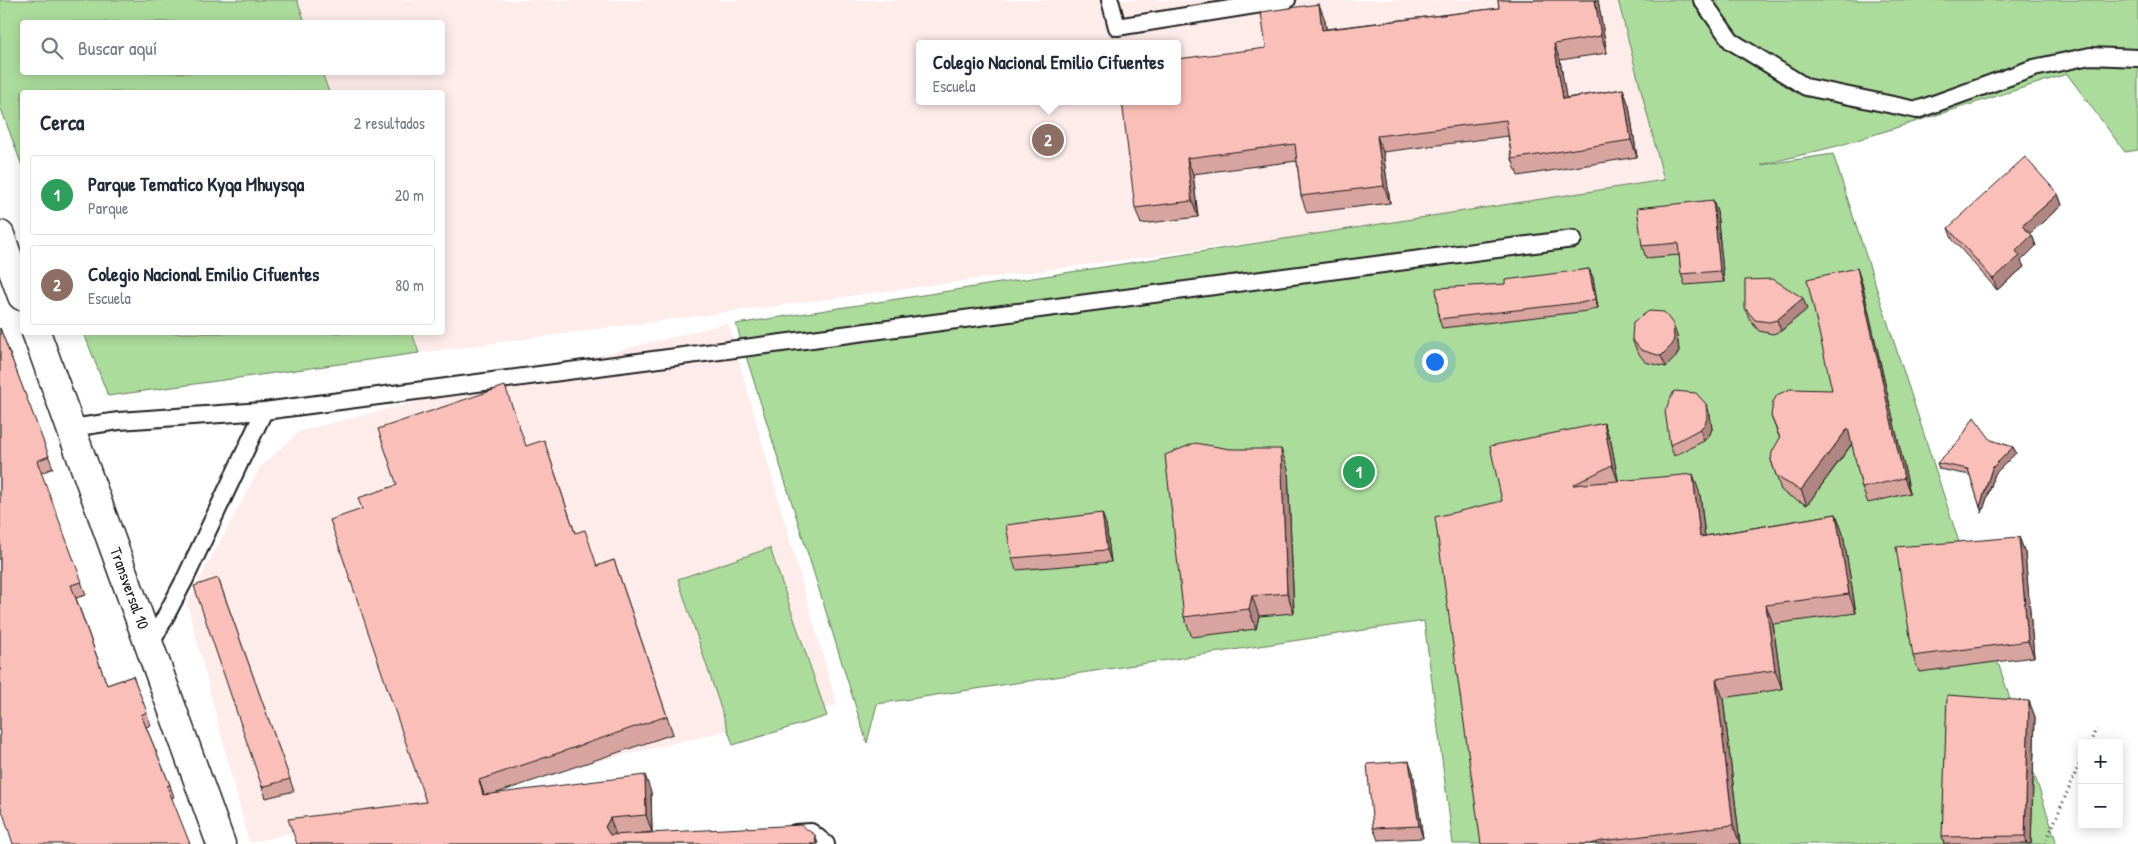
<!DOCTYPE html>
<html lang="es">
<head>
<meta charset="utf-8">
<style>
  :root { --surface:#fff; --page:#f6f6f7; --text:#1f2937; --muted:#747a83; --line:#e0e1e3; --accent:#1f6fb2 }
  body { margin:0; font-family:"Patrick Hand",sans-serif; background:var(--page); color:var(--text) }
  .controls { position:absolute; right:15px; bottom:15px; display:grid; overflow:hidden; border-radius:5px; box-shadow:0 2px 12px #0003 }
  .controls button { width:45px; height:45px; display:grid; place-items:center; padding:0; border:0; border-bottom:1px solid var(--line); background:var(--surface); color:var(--text); font:25px sans-serif }
  .you { position:absolute; left:1434px; top:361px; width:18px; height:18px; margin:-12px; border:4px solid #fff; border-radius:50%; background:#1a73e8; box-shadow:0 0 0 8px #1a73e833 }
  .badge { display:grid; place-items:center; width:32px; height:32px; border-radius:50%; background:var(--accent); color:#fff; font-size:16px; font-weight:700 }
  .pin { position:absolute; translate:-50% -50%; border:2px solid #fff; box-shadow:0 1px 5px #0006 }
  .popup { position:absolute; left:916px; top:40px; width:265px; height:65px; box-sizing:border-box; display:grid; place-content:center; border-radius:5px; background:var(--surface); filter:drop-shadow(0 1px 4px #0005); font-size:16px; white-space:nowrap; color:var(--muted) }
  .popup b { font-size:19px; color:var(--text) }
  .popup::after { content:''; position:absolute; left:50%; top:100%; margin-left:-10px; border:10px solid transparent; border-top-color:var(--surface) }
  .list { margin:0; padding:0; list-style:none }
  h2 { display:flex; justify-content:space-between; align-items:center; height:65px; margin:0; padding:0 20px; font-size:21px }
  h2 small { font-size:16px; font-weight:400; color:var(--muted) }
  .list li { display:grid; grid-template-columns:32px 1fr auto; gap:15px; align-items:center; box-sizing:border-box; height:80px; margin:0 10px 10px; padding:0 10px; border:1px solid var(--line); border-radius:5px }
  .list b { display:block; font-size:19px; white-space:nowrap }
  .list p { margin:0; font-size:16px; white-space:nowrap; color:var(--muted) }
  .list em { font-size:16px; font-style:normal; color:var(--muted) }
  .icon { flex:none; width:28px; height:28px; fill:none; stroke:currentColor; stroke-width:2; stroke-linecap:round; stroke-linejoin:round }
  .map { position:relative; flex:none; width:2138px; height:844px; overflow:hidden }
  .search { position:absolute; background:var(--surface); box-shadow:0 2px 12px #0003; left:20px; top:20px; width:425px; height:55px; display:flex; align-items:center; gap:12px; box-sizing:border-box; padding:0 18px; border-radius:5px; color:var(--muted); font-size:19px }
  .panel { position:absolute; background:var(--surface); box-shadow:0 2px 12px #0003; left:20px; top:90px; width:425px; height:245px; border-radius:5px }
  .map>svg:first-child { display:block }
</style>
</head>
<body>
<div class="map">
<svg width="2138" height="844" viewBox="0 0 2138 844">
  <rect width="100%" height="100%" fill="#fff"/>
  <filter id="ink" filterUnits="userSpaceOnUse"><feTurbulence type="fractalNoise" baseFrequency=".02" numOctaves="2"/><feDisplacementMap in="SourceGraphic" scale="10" xChannelSelector="R" yChannelSelector="G"/><feConvolveMatrix kernelMatrix="1 2 1 2 8 2 1 2 1" color-interpolation-filters="sRGB"/></filter>
  <g filter="url(#ink)">
    <g fill="#feecea" fill-rule="evenodd">
      <path d="M 297,0 L 1618,0 L 1666,188 L 419,353 L 412,333 L 442,332 L 442,92 L 329,92 L 322,73 L 442,72 L 442,22 L 305,22 ZM 919,44 L 1177,44 L 1177,101 L 919,101 Z"/>
      <polygon points="728,323 837,705 249,843 187,603 260,467 300,431"/>
    </g>
    <g fill="#acdc9c" stroke="#647c5c">
      <polygon points="0,0 297,0 305,22 22,22 22,72 322,73 329,92 22,92 22,166 0,106"/>
      <polygon points="1618,0 2138,0 2138,150 2125,152 2067,74 1841,145 1761,165 1833,154 2057,844 1453,844 1424,621 877,704 867,743 736,324 1664,180"/>
      <polygon points="84,333 412,333 419,353 108,396"/>
      <polygon points="770,548 827,716 733,745 678,579"/>
    </g>
    <g fill="none" stroke-linecap="round" stroke-linejoin="round">
      <defs>
        <g id="service">
          <polyline points="1110,0 1117,27 1287,0"/>
          <polyline points="1702,0 1731,41 1806,87 1917,110 2034,68 2090,56 2138,58"/>
          <polyline points="71,428 119,421 264,411 1573,239"/>
          <polyline points="151,644 185,579 264,411"/>
          <polyline points="795,833 811,832 826,844"/>
        </g>
        <g id="secondary">
          <polyline points="0,235 22,296"/>
          <polyline points="36,332 221,844"/>
        </g>
      </defs>
      <use href="#service" stroke="#1c1c1c" stroke-width="20"/>
      <use href="#secondary" stroke="#1c1c1c" stroke-width="31"/>
      <g stroke="#1c1c1c" stroke-width="3" stroke-dasharray="1 4" stroke-linecap="butt">
        <polyline points="2090,743 2096,729"/>
        <polyline points="2045,844 2082,758"/>
      </g>
      <use href="#service" stroke="#fff" stroke-width="16"/>
      <use href="#secondary" stroke="#fff" stroke-width="28"/>
    </g>
    <g fill="#d8a49f" stroke="#1c1c1c">
      <polygon points="1498,0 1598,0 1607,53 1560,60 1566,98 1623,89 1629,106 1637,157 1518,176 1512,159 1508,136 1383,152 1390,203 1307,213 1301,196 1297,161 1193,174 1198,217 1141,224 1135,208 1266,48 1325,20 1326,29 1499,8"/>
      <polygon points="2058,194 2062,205 2030,233 2032,235 2036,246 2021,261 2024,267 1997,290 1952,239 1948,228"/>
      <polygon points="1713,200 1717,212 1724,282 1685,285 1681,274 1679,255 1646,258 1642,246"/>
      <polygon points="1589,269 1593,278 1598,308 1588,311 1442,328 1439,319 1505,284"/>
      <polygon points="1862,283 1910,493 1868,503 1862,488 1852,444 1807,505 1787,495 1781,490 1771,460 1780,439 1771,416 1832,390"/>
      <polygon points="1745,308 1807,309 1781,331 1773,334 1759,331 1749,319"/>
      <polygon points="0,328 53,468 41,473 86,595 76,598 107,685 133,676 151,725 146,727 170,785 174,797 172,798 0,804"/>
      <polygon points="1677,336 1679,350 1676,357 1666,367 1645,362 1637,351 1632,339"/>
      <polygon points="1710,415 1712,429 1709,436 1704,441 1674,456 1670,445"/>
      <polygon points="1604,423 1611,442 1618,481 1700,494 1705,536 1836,514 1843,534 1856,613 1773,624 1782,689 1723,698 1740,844 1481,844 1502,501"/>
      <polygon points="1991,440 2013,447 2016,453 1995,474 1982,513 1970,475 1939,469 1937,463"/>
      <polygon points="526,446 550,458 575,533 597,566 614,560 673,734 494,794 651,792 652,832 626,835 815,835 818,844 297,844 426,802 362,509"/>
      <polygon points="1288,469 1294,613 1259,616 1256,629 1192,637 1184,617"/>
      <polygon points="1106,524 1111,562 1016,570 1012,558"/>
      <polygon points="2019,537 2025,553 2034,657 1919,672 1913,656"/>
      <polygon points="218,578 294,791 266,798 262,787"/>
      <polygon points="2029,701 2035,717 2031,844 1944,844 1942,837"/>
      <polygon points="1413,772 1423,838 1378,840 1373,828"/>
    </g>
    <g fill="#b08682" stroke="#1c1c1c">
      <polygon points="1595,0 1598,0 1607,53 1601,36"/>
      <polygon points="1319,4 1325,20 1328,46 1322,30"/>
      <polygon points="1554,44 1560,60 1569,115 1563,99"/>
      <polygon points="1623,89 1629,106 1637,157 1631,140"/>
      <polygon points="1377,136 1383,152 1390,203 1384,186"/>
      <polygon points="1187,158 1193,174 1198,217 1192,201"/>
      <polygon points="2058,194 2062,205 2026,237 2022,226"/>
      <polygon points="1713,200 1717,212 1724,282 1720,271"/>
      <polygon points="2032,235 2036,246 2021,261 2024,267 1997,290 1993,279 2016,251"/>
      <polygon points="1857,268 1862,283 1910,493 1904,478"/>
      <polygon points="1589,269 1593,278 1598,308 1595,299"/>
      <polygon points="1803,298 1807,309 1781,331 1777,320"/>
      <polygon points="1673,324 1677,336 1679,350 1676,357 1666,367 1661,356"/>
      <polygon points="1706,404 1710,415 1712,429 1709,436 1704,441 1700,429"/>
      <polygon points="1604,423 1611,442 1619,484 1612,465"/>
      <polygon points="1848,428 1853,442 1807,505 1801,490"/>
      <polygon points="2013,447 2016,453 1995,474 1982,513 1980,507 1992,468"/>
      <polygon points="1281,449 1288,469 1294,613 1287,593"/>
      <polygon points="1693,474 1700,494 1707,556 1700,537"/>
      <polygon points="1102,513 1106,524 1111,562 1107,550"/>
      <polygon points="1836,514 1843,534 1856,613 1849,594"/>
      <polygon points="2019,537 2025,553 2034,657 2028,641"/>
      <polygon points="1252,596 1259,616 1256,629 1249,609"/>
      <polygon points="1766,605 1773,624 1782,689 1775,670"/>
      <polygon points="1716,679 1723,698 1740,844 1733,825"/>
      <polygon points="2029,701 2035,717 2031,844 2027,844 2025,836"/>
      <polygon points="1409,761 1413,772 1423,838 1419,826"/>
      <polygon points="645,775 651,792 652,832 646,815"/>
      <polygon points="479,780 485,797 483,795"/>
      <polygon points="610,818 616,835 611,844 605,827"/>
      <polygon points="815,835 818,844 816,844"/>
    </g>
    <g fill="#fbbfb9" stroke="#1c1c1c">
      <polygon points="1498,0 1595,0 1601,36 1554,44 1563,99 1623,89 1631,140 1512,159 1506,120 1377,136 1384,186 1301,196 1295,144 1187,158 1192,201 1135,208 1122,101 1177,101 1177,59 1266,48 1261,12 1319,4 1322,30 1499,8"/>
      <polygon points="2025,157 2058,194 2022,226 2032,235 2016,251 2020,256 1993,279 1948,228"/>
      <polygon points="1713,200 1720,271 1681,274 1678,243 1642,246 1637,208"/>
      <polygon points="1857,268 1904,478 1862,488 1848,428 1801,490 1782,480 1776,475 1771,460 1772,452 1780,438 1771,416 1773,402 1777,395 1790,389 1832,390 1807,279"/>
      <polygon points="1589,269 1595,299 1585,302 1439,319 1436,288 1505,284 1505,280"/>
      <polygon points="1773,279 1803,298 1777,320 1769,322 1755,320 1745,308 1745,280"/>
      <polygon points="1649,311 1664,312 1673,324 1674,338 1672,345 1661,356 1641,350 1632,339 1633,322"/>
      <polygon points="0,328 49,456 37,461 82,582 71,585 107,685 133,676 147,712 141,715 170,785 167,786 190,844 13,844 0,804"/>
      <polygon points="505,386 526,446 544,440 575,533 585,530 597,566 614,560 667,716 479,780 483,795 645,775 646,815 610,818 605,827 610,835 801,825 815,835 816,844 297,844 288,819 426,802 330,520 362,509 358,498 397,485 378,429"/>
      <polygon points="1674,391 1696,393 1706,404 1707,418 1705,424 1700,429 1670,445 1665,411"/>
      <polygon points="1974,417 1991,440 2013,447 1992,468 1980,507 1968,469 1937,463 1960,440"/>
      <polygon points="1604,423 1612,465 1573,485 1693,474 1700,537 1836,514 1849,594 1766,605 1775,670 1716,679 1733,825 1602,841 1590,844 1481,844 1435,517 1502,501 1490,446"/>
      <polygon points="1195,443 1230,449 1281,449 1287,593 1252,596 1249,609 1184,617 1165,455"/>
      <polygon points="1102,513 1107,550 1012,558 1006,525"/>
      <polygon points="2019,537 2028,641 1913,656 1896,547"/>
      <polygon points="218,578 290,779 262,787 194,586"/>
      <polygon points="1947,695 2029,701 2025,836 1942,837"/>
      <polygon points="1409,761 1419,826 1373,828 1367,764"/>
    </g>
  </g>
  <g text-anchor="middle" stroke-width="4" stroke-linejoin="round" paint-order="stroke">
    <g font-size="16" fill="#1c1c1c" stroke="#fff">
      <text transform="translate(130 588) rotate(70)" y="6">Transversal 10</text>
    </g>
  </g>
</svg>
<div class="controls">
<button>+</button>
<button>−</button>
</div>
<div class="you"></div>
<div class="pin badge" style="left:1359px;top:472px;background:#2e9e5b">1</div>
<div class="pin badge" style="left:1048px;top:140px;background:#8d6e63">2</div>
<div class="popup"><b>Colegio Nacional Emilio Cifuentes</b>Escuela</div>
<div class="search"><svg class="icon" aria-label="search" viewBox="0 0 24 24"><circle cx="10" cy="10" r="6"/><path d="M15 15l6 6"/></svg>Buscar aquí</div>
<section class="panel">
<h2>Cerca<small>2 resultados</small></h2>
<ul class="list">
<li><span class="badge" style="background:#2e9e5b">1</span><div><b>Parque Tematico Kyqa Mhuysqa</b><p>Parque</p></div><em>20 m</em></li>
<li><span class="badge" style="background:#8d6e63">2</span><div><b>Colegio Nacional Emilio Cifuentes</b><p>Escuela</p></div><em>80 m</em></li>
</ul>
</section>
</div>
</body>
</html>
